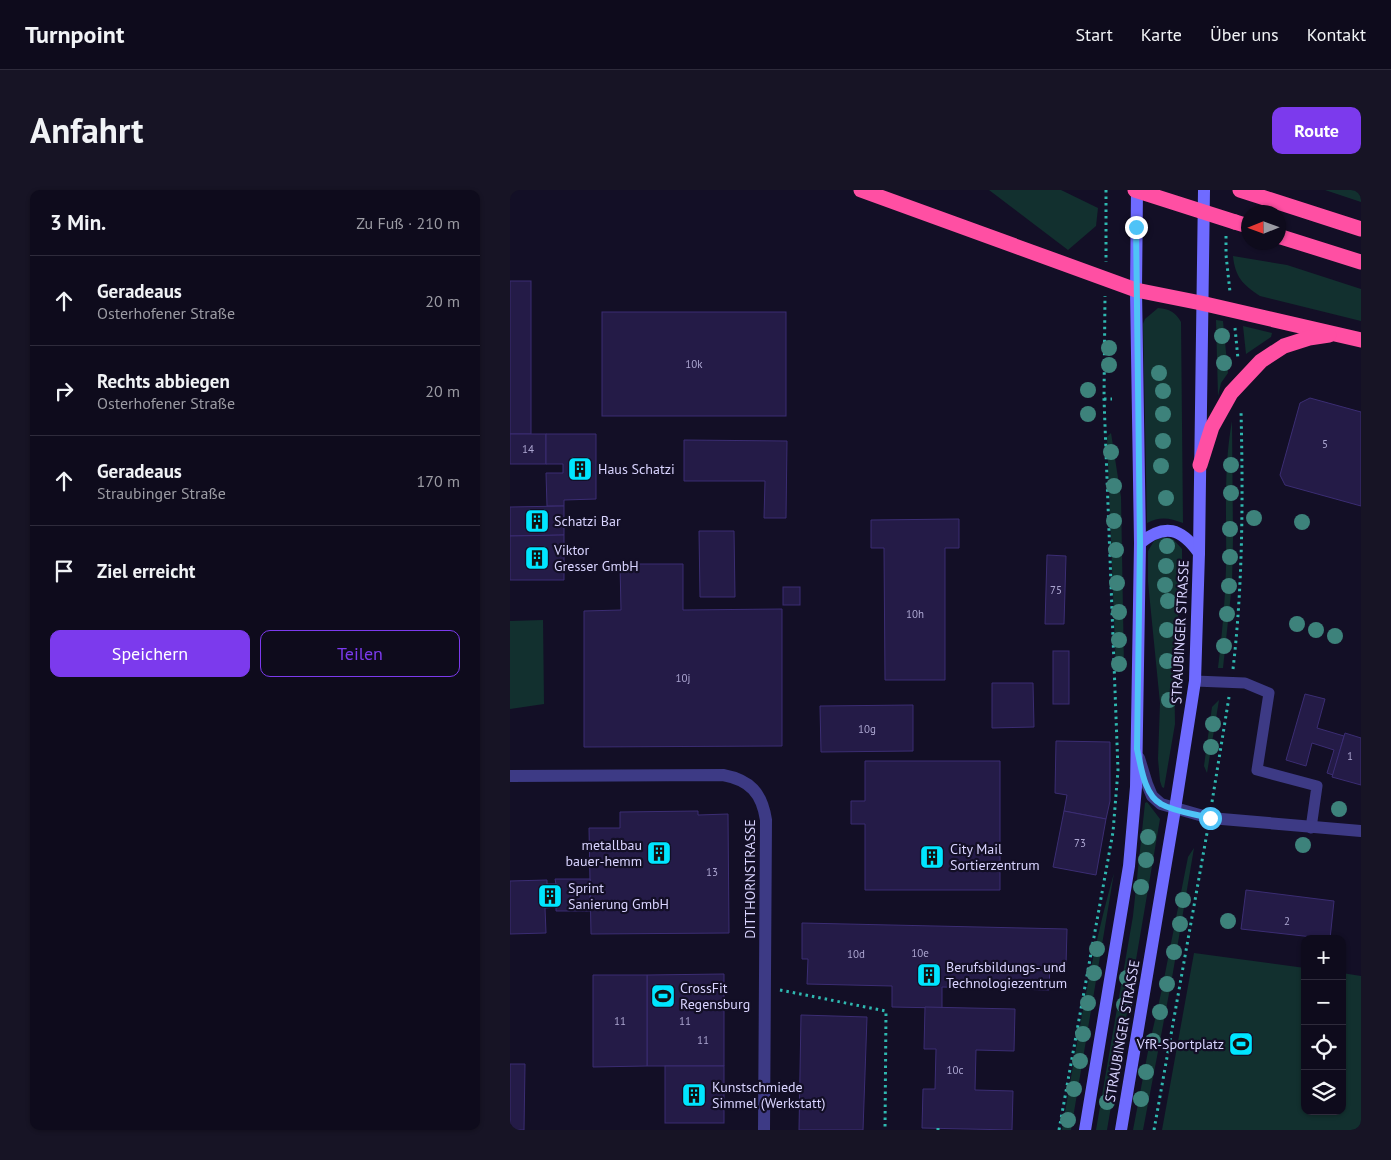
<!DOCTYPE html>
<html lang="de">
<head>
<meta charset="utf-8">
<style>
  :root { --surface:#0e0b1c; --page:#171425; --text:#f1f3f6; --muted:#9b9ba3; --line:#2e2b3b; --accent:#7c3aed }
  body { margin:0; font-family:"PT Sans",sans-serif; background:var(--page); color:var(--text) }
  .controls { position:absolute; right:15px; bottom:15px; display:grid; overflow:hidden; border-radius:10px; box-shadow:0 1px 4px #0004 }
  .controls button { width:45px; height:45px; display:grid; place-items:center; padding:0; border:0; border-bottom:1px solid var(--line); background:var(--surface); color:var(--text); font:25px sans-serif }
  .compass { position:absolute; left:731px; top:15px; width:45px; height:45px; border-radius:50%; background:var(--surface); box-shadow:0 1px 4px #0004; rotate:269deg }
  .stop { position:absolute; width:15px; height:15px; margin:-11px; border:4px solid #4fc3f7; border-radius:50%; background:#fff }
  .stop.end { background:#4fc3f7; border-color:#fff; box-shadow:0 1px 5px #0008 }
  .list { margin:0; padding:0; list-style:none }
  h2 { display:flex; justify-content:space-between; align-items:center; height:65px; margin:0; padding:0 20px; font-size:21px }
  h2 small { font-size:16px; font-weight:400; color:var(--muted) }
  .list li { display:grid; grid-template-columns:32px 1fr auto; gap:15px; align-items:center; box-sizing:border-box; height:90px; padding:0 20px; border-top:1px solid var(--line) }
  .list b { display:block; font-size:19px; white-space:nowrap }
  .list p { margin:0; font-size:16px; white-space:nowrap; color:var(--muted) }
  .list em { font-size:16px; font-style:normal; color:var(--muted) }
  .actions { display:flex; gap:10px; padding:15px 20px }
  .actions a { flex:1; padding:11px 0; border:1px solid var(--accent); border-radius:10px; text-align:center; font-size:18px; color:var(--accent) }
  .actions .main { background:var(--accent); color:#fff }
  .icon { flex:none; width:28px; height:28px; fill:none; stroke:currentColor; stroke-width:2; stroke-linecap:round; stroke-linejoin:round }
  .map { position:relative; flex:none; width:851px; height:940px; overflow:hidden; border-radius:10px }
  header { display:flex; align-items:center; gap:30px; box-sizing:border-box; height:70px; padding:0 25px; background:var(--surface); border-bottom:1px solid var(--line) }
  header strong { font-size:24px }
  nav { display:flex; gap:28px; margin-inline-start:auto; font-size:18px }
  .intro { display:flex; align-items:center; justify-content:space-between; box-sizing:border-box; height:120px; padding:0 30px }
  h1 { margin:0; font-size:35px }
  .button { padding:12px 22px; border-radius:10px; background:var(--accent); color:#fff; font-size:18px; font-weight:700 }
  main { display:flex; gap:30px; padding:0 30px }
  aside { flex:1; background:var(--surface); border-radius:10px; box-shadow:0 1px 4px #0004 }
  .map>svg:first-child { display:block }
</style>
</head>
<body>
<header>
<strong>Turnpoint</strong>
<nav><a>Start</a><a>Karte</a><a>Über uns</a><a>Kontakt</a></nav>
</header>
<div class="intro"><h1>Anfahrt</h1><a class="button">Route</a></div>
<main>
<aside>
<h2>3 Min.<small>Zu Fuß · 210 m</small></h2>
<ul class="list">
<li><svg class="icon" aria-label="ahead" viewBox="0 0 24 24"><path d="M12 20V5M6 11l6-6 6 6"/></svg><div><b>Geradeaus</b><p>Osterhofener Straße</p></div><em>20 m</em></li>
<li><svg class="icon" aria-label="right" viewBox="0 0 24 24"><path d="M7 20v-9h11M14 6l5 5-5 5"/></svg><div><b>Rechts abbiegen</b><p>Osterhofener Straße</p></div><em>20 m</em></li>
<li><svg class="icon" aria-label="ahead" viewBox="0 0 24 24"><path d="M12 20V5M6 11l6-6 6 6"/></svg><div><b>Geradeaus</b><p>Straubinger Straße</p></div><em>170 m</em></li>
<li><svg class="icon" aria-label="arrive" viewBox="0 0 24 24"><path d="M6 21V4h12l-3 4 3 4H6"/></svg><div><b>Ziel erreicht</b></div></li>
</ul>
<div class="actions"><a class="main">Speichern</a><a>Teilen</a></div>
</aside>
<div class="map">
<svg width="851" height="940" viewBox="0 0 851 940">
  <rect width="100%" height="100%" fill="#130f26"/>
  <g fill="#12302f">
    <polygon points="479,0 551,0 588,18 586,36 558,60"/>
    <polygon points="815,0 851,0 851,12"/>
    <path d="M 723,66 L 777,75 L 851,99 L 851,131 L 750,106 C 733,95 725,87 723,66 Z"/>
    <path d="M 648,118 C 660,119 665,122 671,132 L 673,333 C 660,328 650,326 637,333 L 633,134 L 635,129 Z"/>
    <polygon points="706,130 713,131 718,183 711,193 708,206"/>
    <polygon points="733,136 762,143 761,147 736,164"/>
    <path d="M 722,231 L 723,348 L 722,394 L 713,478 L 708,478 C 712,445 715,413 716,379 C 717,330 713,280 722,231 Z"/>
    <polygon points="601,243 611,307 614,477 606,481 597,247"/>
    <polygon points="653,347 663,349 672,359 672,378 664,474 665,534 654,598 652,597 650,591 648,569 650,513 638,392 638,361 644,351"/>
    <polygon points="33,430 34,514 0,519 0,431"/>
    <polygon points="709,510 697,583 694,576 702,517"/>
    <polygon points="637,612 650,629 597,940 586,940 623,726 635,613"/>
    <polygon points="684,658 662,788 633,940 623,940 639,856 652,799 678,667"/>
    <path d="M 604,683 L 561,940 L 552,940 C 567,854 580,767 604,683 Z"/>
    <polygon points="684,763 795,778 795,921 832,921 832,783 851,786 851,940 652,940"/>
  </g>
  <g fill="#241b47" stroke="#3b2d73">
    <rect x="0" y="91" width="21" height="153"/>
    <rect x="92" y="122" width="184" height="104"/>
    <polygon points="800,208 851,222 851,316 775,295 770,285 790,213"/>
    <rect x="0" y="244" width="36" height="30"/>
    <polygon points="36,244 86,244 86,309 54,310 54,316 37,316 36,283 53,283 53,274 36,274"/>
    <polygon points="174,250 277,251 276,328 254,328 255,291 174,291"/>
    <polygon points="54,316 54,345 0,346 0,317"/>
    <polygon points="449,329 449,358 435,358 435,490 375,490 374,358 361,358 361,330"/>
    <polygon points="189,341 224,341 225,407 190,407"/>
    <polygon points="54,345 54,390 0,390 0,346"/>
    <polygon points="537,365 556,366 554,434 535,434"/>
    <polygon points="110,374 173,374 173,420 272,419 272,556 74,557 74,421 111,420"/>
    <rect x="273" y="397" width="17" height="18"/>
    <rect x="543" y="461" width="16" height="53"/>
    <polygon points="482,493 523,493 524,537 482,538"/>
    <polygon points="795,504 815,509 807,538 834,546 823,585 817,583 824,560 802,553 796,576 776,570"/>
    <polygon points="403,515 403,561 311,562 310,516"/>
    <polygon points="835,543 851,548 851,595 822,587"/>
    <polygon points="546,551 600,552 600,611 596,629 554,621 557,605 545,603"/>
    <polygon points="355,571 490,571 490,700 355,700 355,634 341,634 341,611 355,611"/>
    <polygon points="188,621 188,625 218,624 219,743 81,744 79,638 110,638 110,622"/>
    <polygon points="554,621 596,629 586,685 543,677"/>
    <polygon points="45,689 80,689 80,721 46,721 46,717 35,718 36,743 0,744 0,691 37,690 37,694 46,694"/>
    <polygon points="736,700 824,711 820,749 731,739"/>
    <polygon points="292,733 557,739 556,775 540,774 539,800 432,797 432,818 382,817 382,796 297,794 298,769 292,769"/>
    <polygon points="214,784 214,876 137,876 137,785"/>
    <polygon points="83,785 137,785 137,876 83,877"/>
    <polygon points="415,817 505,819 504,861 466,860 465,900 503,901 502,940 412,938 413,899 425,899 426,859 414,859"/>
    <polygon points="291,825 357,827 353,940 289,940"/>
    <polygon points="0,874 15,874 14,940 0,940"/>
    <rect x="155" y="876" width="59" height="57"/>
  </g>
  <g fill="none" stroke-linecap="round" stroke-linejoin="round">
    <g stroke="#2fb8b0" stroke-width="3" stroke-dasharray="2.5 4" stroke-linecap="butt">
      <polyline points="596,0 596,72"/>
      <polyline points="716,46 716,65 720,102"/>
      <polyline points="725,138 728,169"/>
      <polyline points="594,209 602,209"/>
      <path d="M 723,479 C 733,393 733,306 731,220"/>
      <polyline points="702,612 719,507"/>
      <polyline points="270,800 376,821 375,940"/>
      <polyline points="428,940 428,938"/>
      <polyline points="549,940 603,642 608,580 594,209 595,106"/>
      <polyline points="644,940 697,643"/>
    </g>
    <polyline stroke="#3d3a85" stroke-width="11" points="685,491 735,493 759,503 747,580 807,596 801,638"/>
    <g stroke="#3d3a85" stroke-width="12">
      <polyline points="629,568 637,594 642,606 651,614 700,628 851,641"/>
      <path d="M 0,586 L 213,585 C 240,590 252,603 256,630 L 254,940"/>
    </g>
    <g stroke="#6f6bff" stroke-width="12">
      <path d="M 630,353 C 655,333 671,338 689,363"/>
      <polyline points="575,940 619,676 626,597 630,353 626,100 627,0"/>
      <polyline points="611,940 665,619 685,491 689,363 694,0"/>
    </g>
    <g stroke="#ff4fa3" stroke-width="15">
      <polyline points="351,0 626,100 691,113 851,150"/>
      <polyline points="730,0 851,39"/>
      <polyline points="725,32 738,36"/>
      <polyline points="768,46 851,72"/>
      <polyline points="690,275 702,237 721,203 751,171 774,156 799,148 819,145"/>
    </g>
    <polyline stroke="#ff4fa3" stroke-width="15" points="625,0 725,32"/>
  </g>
  <g fill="#3d827b">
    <circle cx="712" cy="146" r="8"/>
    <circle cx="599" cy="158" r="8"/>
    <circle cx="714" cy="173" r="8"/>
    <circle cx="599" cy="175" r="8"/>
    <circle cx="649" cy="183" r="8"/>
    <circle cx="578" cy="200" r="8"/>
    <circle cx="653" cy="201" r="8"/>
    <circle cx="578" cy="224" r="8"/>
    <circle cx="653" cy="224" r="8"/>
    <circle cx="653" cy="251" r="8"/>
    <circle cx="601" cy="262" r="8"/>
    <circle cx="721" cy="275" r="8"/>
    <circle cx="651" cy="276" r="8"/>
    <circle cx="604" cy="296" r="8"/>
    <circle cx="721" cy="303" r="8"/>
    <circle cx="656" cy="308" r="8"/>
    <circle cx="744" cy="328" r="8"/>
    <circle cx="604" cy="331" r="8"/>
    <circle cx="792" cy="332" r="8"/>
    <circle cx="720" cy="339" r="8"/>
    <circle cx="657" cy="356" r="8"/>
    <circle cx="606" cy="360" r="8"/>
    <circle cx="720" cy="367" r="8"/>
    <circle cx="656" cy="376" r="8"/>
    <circle cx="607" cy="393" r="8"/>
    <circle cx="655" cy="395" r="8"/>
    <circle cx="719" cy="396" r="8"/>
    <circle cx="658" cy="411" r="8"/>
    <circle cx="609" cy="422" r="8"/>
    <circle cx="717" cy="424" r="8"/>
    <circle cx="787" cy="434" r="8"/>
    <circle cx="657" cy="440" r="8"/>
    <circle cx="806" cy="440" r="8"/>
    <circle cx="825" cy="446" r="8"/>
    <circle cx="609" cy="450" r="8"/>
    <circle cx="714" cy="456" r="8"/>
    <circle cx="657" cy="471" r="8"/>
    <circle cx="609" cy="474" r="8"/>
    <circle cx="659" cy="510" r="8"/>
    <circle cx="703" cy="534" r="8"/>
    <circle cx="701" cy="557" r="8"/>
    <circle cx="829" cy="619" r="8"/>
    <circle cx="638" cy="647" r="8"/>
    <circle cx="793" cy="655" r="8"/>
    <circle cx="636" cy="670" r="8"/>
    <circle cx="631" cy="697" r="8"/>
    <circle cx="673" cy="710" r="8"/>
    <circle cx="718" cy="731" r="8"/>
    <circle cx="670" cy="734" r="8"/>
    <circle cx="587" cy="759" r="8"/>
    <circle cx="664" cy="762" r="8"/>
    <circle cx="584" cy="783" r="8"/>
    <circle cx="617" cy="788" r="8"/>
    <circle cx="657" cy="794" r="8"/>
    <circle cx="578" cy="813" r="8"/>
    <circle cx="614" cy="815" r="8"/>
    <circle cx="650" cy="822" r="8"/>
    <circle cx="573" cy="844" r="8"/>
    <circle cx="643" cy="851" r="8"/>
    <circle cx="570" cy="871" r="8"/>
    <circle cx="636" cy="882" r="8"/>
    <circle cx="564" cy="899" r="8"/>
    <circle cx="631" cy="909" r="8"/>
    <circle cx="597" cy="912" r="8"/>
    <circle cx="558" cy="930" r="8"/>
  </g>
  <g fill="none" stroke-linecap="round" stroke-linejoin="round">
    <path stroke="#4fc3f7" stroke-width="6" d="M 626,37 L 630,353 L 627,559 C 631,576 634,605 651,614 C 665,622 685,624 700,628"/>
  </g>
  <defs>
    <symbol id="building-square" viewBox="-11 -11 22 22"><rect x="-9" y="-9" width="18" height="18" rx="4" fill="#00e5ff" stroke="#130f26"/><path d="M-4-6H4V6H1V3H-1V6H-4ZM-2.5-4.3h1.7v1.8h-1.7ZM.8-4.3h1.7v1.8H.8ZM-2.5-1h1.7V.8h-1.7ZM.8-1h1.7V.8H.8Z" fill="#111"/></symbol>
    <symbol id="stadium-square" viewBox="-11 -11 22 22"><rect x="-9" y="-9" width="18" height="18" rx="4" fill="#00e5ff" stroke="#130f26"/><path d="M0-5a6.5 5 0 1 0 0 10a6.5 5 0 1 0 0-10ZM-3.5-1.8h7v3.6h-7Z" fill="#111"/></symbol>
  </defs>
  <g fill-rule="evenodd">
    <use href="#building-square" x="56" y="265" width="28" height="28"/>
    <use href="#building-square" x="13" y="317" width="28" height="28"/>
    <use href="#building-square" x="13" y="354" width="28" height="28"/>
    <use href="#building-square" x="135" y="649" width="28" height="28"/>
    <use href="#building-square" x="408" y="653" width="28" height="28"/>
    <use href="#building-square" x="26" y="692" width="28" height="28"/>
    <use href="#building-square" x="405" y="771" width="28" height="28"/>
    <use href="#stadium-square" x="139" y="792" width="28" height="28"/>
    <use href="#stadium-square" x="717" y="840" width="28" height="28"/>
    <use href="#building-square" x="170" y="891" width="28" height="28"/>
  </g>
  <g text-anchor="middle" stroke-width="4.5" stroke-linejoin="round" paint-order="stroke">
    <g font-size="11" fill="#aca6d1">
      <text x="184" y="178">10k</text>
      <text x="815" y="258">5</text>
      <text x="18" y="263">14</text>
      <text x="546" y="404">75</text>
      <text x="405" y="428">10h</text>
      <text x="173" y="492">10j</text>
      <text x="357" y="543">10g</text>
      <text x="840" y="570">1</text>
      <text x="570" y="657">73</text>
      <text x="202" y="686">13</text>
      <text x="777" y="735">2</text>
      <text x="410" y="767">10e</text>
      <text x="346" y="768">10d</text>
      <text x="110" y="835">11</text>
      <text x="175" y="835">11</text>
      <text x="193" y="854">11</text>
      <text x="445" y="884">10c</text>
    </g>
    <g font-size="14" fill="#d9d4ff" stroke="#130f26" text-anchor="start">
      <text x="88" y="284">Haus Schatzi</text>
      <text x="44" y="336">Schatzi Bar</text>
      <text x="44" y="365">Viktor<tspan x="44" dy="16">Gresser GmbH</tspan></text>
      <text x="132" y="660" text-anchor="end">metallbau<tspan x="132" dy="16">bauer-hemm</tspan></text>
      <text x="440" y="664">City Mail<tspan x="440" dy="16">Sortierzentrum</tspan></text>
      <text x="58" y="703">Sprint<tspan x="58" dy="16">Sanierung GmbH</tspan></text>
      <text x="436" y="782">Berufsbildungs- und<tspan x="436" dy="16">Technologiezentrum</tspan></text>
      <text x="170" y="803">CrossFit<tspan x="170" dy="16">Regensburg</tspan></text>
      <text x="714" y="859" text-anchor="end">VfR-Sportplatz</text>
      <text x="202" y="902">Kunstschmiede<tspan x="202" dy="16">Simmel (Werkstatt)</tspan></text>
    </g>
    <g font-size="14" fill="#d9d4ff" stroke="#130f26">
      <text transform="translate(670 442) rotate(-87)" y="5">STRAUBINGER STRASSE</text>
      <text transform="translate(240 689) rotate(-90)" y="5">DITTHORNSTRASSE</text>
      <text transform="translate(612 841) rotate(-80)" y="5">STRAUBINGER STRASSE</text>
    </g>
  </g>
</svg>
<div class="controls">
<button>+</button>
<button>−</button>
<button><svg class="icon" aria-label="locate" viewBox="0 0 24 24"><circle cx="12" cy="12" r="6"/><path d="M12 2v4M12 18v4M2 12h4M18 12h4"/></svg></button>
<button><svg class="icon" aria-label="layers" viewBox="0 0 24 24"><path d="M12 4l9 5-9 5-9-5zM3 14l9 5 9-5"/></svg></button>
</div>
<svg class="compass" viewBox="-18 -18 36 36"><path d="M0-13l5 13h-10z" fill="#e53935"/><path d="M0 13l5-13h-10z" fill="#9b9ba3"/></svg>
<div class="stop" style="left:700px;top:628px"></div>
<div class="stop end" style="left:626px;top:37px"></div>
</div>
</main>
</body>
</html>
